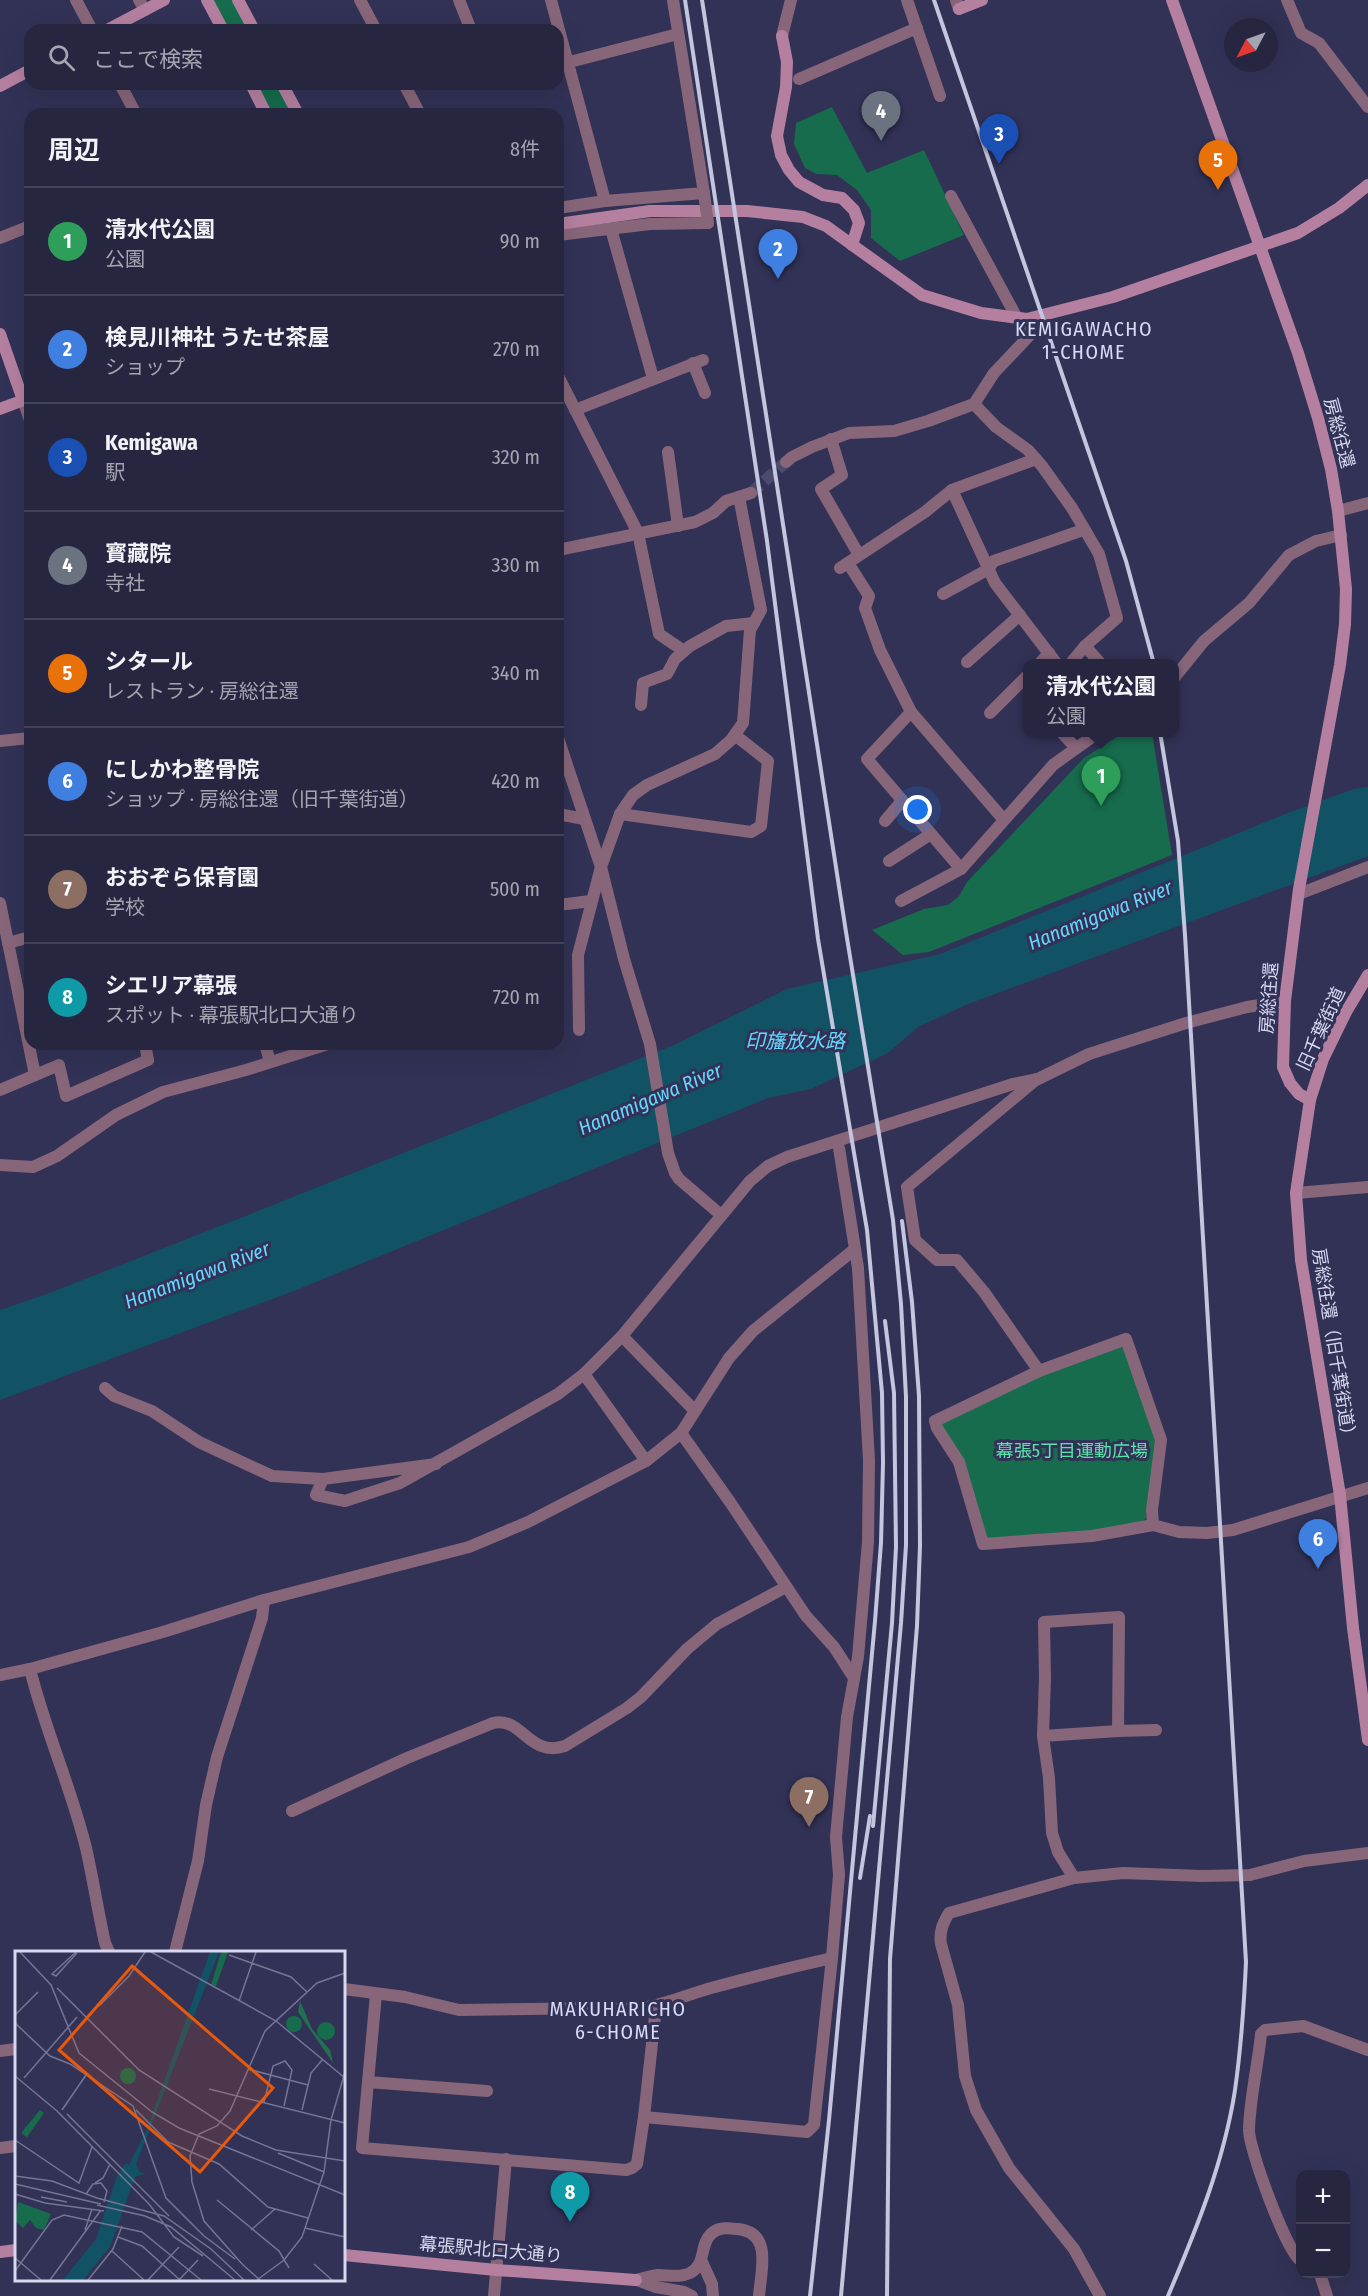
<!DOCTYPE html>
<html lang="ja">
<head>
<meta charset="utf-8">
<style>
  :root { --surface:#262641; --page:#2e2e48; --text:#f1f3f6; --muted:#a4a5b1; --line:#42435a; --accent:#d93025 }
  body { margin:0; font-family:"Fira Sans Condensed","Noto Sans JP",sans-serif; background:var(--page); color:var(--text) }
  .controls { position:absolute; right:18px; bottom:18px; display:grid; overflow:hidden; border-radius:12px; box-shadow:0 6px 24px #0002 }
  .controls button { width:54px; height:54px; display:grid; place-items:center; padding:0; border:0; border-bottom:2px solid var(--line); background:var(--surface); color:var(--text); font:30px sans-serif }
  .compass { position:absolute; left:1224px; top:18px; width:54px; height:54px; border-radius:50%; background:var(--surface); box-shadow:0 6px 24px #0002; rotate:229deg }
  .you { position:absolute; left:918px; top:810px; width:21px; height:21px; margin:-15px; border:4px solid #fff; border-radius:50%; background:#1a73e8; box-shadow:0 0 0 9px #1a73e833 }
  .badge { display:grid; place-items:center; width:39px; height:39px; border-radius:50%; background:var(--accent); color:#fff; font-size:20px; font-weight:700 }
  .pin { position:absolute; translate:-50% -50px; filter:drop-shadow(0 2px 3px #0008) }
  .pin::after { content:''; position:absolute; top:32px; width:21px; height:18px; background:inherit; clip-path:polygon(0 0,100% 0,50% 100%) }
  .popup { position:absolute; left:1023px; top:659px; width:156px; height:78px; box-sizing:border-box; display:grid; place-content:center; border-radius:12px; background:var(--surface); filter:drop-shadow(0 2px 4px #0005); font-size:20px; white-space:nowrap; color:var(--muted) }
  .popup b { font-size:22px; color:var(--text) }
  .popup::after { content:''; position:absolute; left:50%; top:100%; margin-left:-12px; border:12px solid transparent; border-top-color:var(--surface) }
  .list { margin:0; padding:0; list-style:none }
  h2 { display:flex; justify-content:space-between; align-items:center; height:78px; margin:0; padding:0 24px; font-size:26px }
  h2 small { font-size:20px; font-weight:400; color:var(--muted) }
  .list li { display:grid; grid-template-columns:39px 1fr auto; gap:18px; align-items:center; box-sizing:border-box; height:108px; padding:0 24px; border-top:2px solid var(--line) }
  .list b { display:block; font-size:22px; white-space:nowrap }
  .list p { margin:0; font-size:20px; white-space:nowrap; color:var(--muted) }
  .list em { font-size:20px; font-style:normal; color:var(--muted) }
  .icon { flex:none; width:33px; height:33px; fill:none; stroke:currentColor; stroke-width:2; stroke-linecap:round; stroke-linejoin:round }
  .map { position:relative; flex:none; width:1368px; height:2296px; overflow:hidden }
  .search { position:absolute; background:var(--surface); box-shadow:0 6px 24px #0002; left:24px; top:24px; width:540px; height:66px; display:flex; align-items:center; gap:15px; box-sizing:border-box; padding:0 21px; border-radius:18px; color:var(--muted); font-size:22px }
  .panel { position:absolute; background:var(--surface); box-shadow:0 6px 24px #0002; left:24px; top:108px; width:540px; height:942px; border-radius:18px }
  .map>svg:first-child { display:block }
</style>
</head>
<body>
<div class="map">
<svg width="1368" height="2296" viewBox="0 0 1368 2296">
  <rect width="100%" height="100%" fill="#323257"/>
  <g fill="#166c4c">
    <polygon points="212,0 233,0 249,30 227,30"/>
    <polygon points="256,84 277,84 291,110 290,114 272,114"/>
    <polygon points="832,107 867,173 924,150 964,235 900,261 871,238 871,210 857,190 837,175 816,174 805,168 794,144 796,123"/>
    <polygon points="1123,733 1152,733 1172,855 929,952 903,955 872,930 924,909 948,905 959,896 967,882 1084,758"/>
    <polygon points="1120,1345 1125,1348 1158,1441 1146,1518 1142,1523 1092,1532 991,1541 986,1536 941,1426 944,1420 1047,1372"/>
  </g>
  <polygon fill="#125265" points="1368,787 1368,856 968,1004 918,1027 888,1053 811,1089 768,1098 294,1291 0,1400 0,1310 52,1292 248,1215 674,1045 787,989 940,954 1288,813 1354,789"/>
  <g fill="none" stroke-linecap="round" stroke-linejoin="round">
    <polyline stroke="#4b4b6e" stroke-width="12" stroke-dasharray="12 6" stroke-linecap="butt" points="751,493 786,462"/>
    <g stroke="#88667a" stroke-width="12">
      <polyline points="76,0 92,30"/>
      <polyline points="139,0 145,10"/>
      <polyline points="360,0 376,30"/>
      <polyline points="459,0 471,30"/>
      <polyline points="551,0 605,201"/>
      <polyline points="907,0 940,96"/>
      <polyline points="956,0 959,9"/>
      <polyline points="1287,0 1301,33 1319,43 1368,107"/>
      <polyline points="782,36 791,0"/>
      <polyline points="558,65 678,34"/>
      <polyline points="799,79 917,28"/>
      <polyline points="120,84 136,114"/>
      <polyline points="404,84 420,114"/>
      <polyline points="951,196 1017,318"/>
      <polyline points="558,208 605,201 704,193 673,0"/>
      <polyline points="611,229 653,378"/>
      <polyline points="558,235 650,224 708,223"/>
      <polyline points="0,238 30,226"/>
      <polyline points="693,363 705,393"/>
      <polyline points="558,376 638,533 659,634 684,651"/>
      <polyline points="23,400 30,420"/>
      <polyline points="974,404 996,427 1028,450 1042,466 1072,508 1099,554 1117,618 1085,646 1070,664"/>
      <polyline points="575,410 703,360"/>
      <polyline points="831,439 842,475 821,489 859,555"/>
      <polyline points="668,452 678,526"/>
      <polyline points="786,462 792,457 812,447 849,433 894,431 928,421 974,404 994,373 1029,336 1027,319"/>
      <polyline points="952,490 995,583 1057,664"/>
      <polyline points="1338,511 1368,503"/>
      <polyline points="558,550 695,522 713,513 726,501 751,493"/>
      <polyline points="848,563 869,596 865,608 880,650 911,712 1004,820"/>
      <polyline points="840,568 925,512 952,490 1036,459"/>
      <polyline points="943,594 987,570 994,561 1083,530"/>
      <polyline points="1085,646 1101,664"/>
      <polyline points="967,662 1020,615"/>
      <polyline points="1039,664 1049,653"/>
      <polyline points="1174,678 1204,641 1249,603 1289,555 1316,541 1341,535"/>
      <polyline points="641,705 643,683 667,674 675,659 690,646 726,626 754,623"/>
      <polyline points="911,712 867,759 961,869"/>
      <polyline points="990,713 1028,675"/>
      <polyline points="1061,732 1075,747"/>
      <polyline points="558,738 601,867 624,959 650,1044 668,1153 675,1173 679,1179 721,1215"/>
      <polyline points="0,741 30,738"/>
      <polyline points="558,814 584,819"/>
      <polyline points="620,814 751,832 761,826 768,761 735,735"/>
      <polyline points="885,821 902,801"/>
      <polyline points="889,861 931,834"/>
      <polyline points="1299,894 1368,867"/>
      <polyline points="901,901 961,869 1053,765 1099,732"/>
      <polyline points="0,903 35,1075"/>
      <polyline points="558,905 591,901"/>
      <polyline points="8,943 30,937"/>
      <polyline points="579,1030 578,955 601,867 620,814 633,795 647,785 715,754 731,740 743,723 750,630 761,610 739,497"/>
      <polyline points="265,1044 270,1062"/>
      <polyline points="1037,1079 907,1187 915,1240 937,1260 957,1260 984,1292 1039,1371"/>
      <polyline points="0,1090 59,1065 66,1096 148,1060 145,1044"/>
      <polyline points="0,1165 33,1167 57,1156 116,1115 163,1092 246,1070 328,1044"/>
      <polyline points="1296,1193 1368,1187"/>
      <polyline points="622,1336 695,1411"/>
      <polyline points="584,1374 646,1461"/>
      <polyline points="105,1388 114,1396 152,1411 199,1442 272,1476 323,1479"/>
      <polyline points="681,1433 730,1502 806,1616 834,1647 854,1678"/>
      <polyline points="436,1464 323,1479 316,1495 345,1501 400,1483 558,1394 584,1374 622,1336 750,1181 768,1166 787,1157 1013,1084 1038,1079 1089,1054 1186,1023 1247,1007 1285,1001"/>
      <polyline points="1153,1525 1152,1510 1161,1440 1126,1339 1039,1371 935,1421 937,1428 959,1462 983,1544 1092,1536 1153,1525 1179,1532 1207,1533 1233,1530 1368,1488"/>
      <path d="M 30,1669 C 45,1730 71,1787 86,1848 C 93,1879 98,1911 105,1943 L 109,1952"/>
      <polyline points="0,1675 30,1669 163,1632 264,1600 469,1547 528,1522 646,1461 681,1433 729,1358 753,1331 855,1249"/>
      <polyline points="1118,1731 1156,1730"/>
      <polyline points="1043,1736 1118,1731 1119,1617 1044,1622 1045,1678 1043,1736 1049,1778 1052,1833 1058,1852 1074,1878"/>
      <path d="M 292,1811 L 407,1758 L 493,1723 C 522,1716 529,1758 565,1746 L 627,1708 L 641,1697 L 687,1649 L 717,1624 L 786,1587"/>
      <polyline points="175,1952 198,1861 206,1805 217,1757 262,1618 264,1600"/>
      <path d="M 344,1989 L 405,1997 L 459,2010 L 604,2008 C 649,2013 670,2000 711,1988 C 752,1977 792,1967 832,1958"/>
      <polyline points="376,1994 362,2148 626,2170 632,2168 637,2164 644,2117"/>
      <polyline points="656,2007 644,2117 807,2132 814,2125 832,1958 839,1875 836,1837 847,1717 858,1657 868,1542 869,1460 858,1268 839,1148"/>
      <polyline points="0,2051 16,2049"/>
      <polyline points="368,2082 487,2091"/>
      <polyline points="0,2148 16,2146"/>
      <path d="M 1300,2260 C 1286,2250 1248,2147 1249,2129 C 1250,2097 1258,2065 1261,2034 L 1265,2030 L 1303,2026 L 1368,2050"/>
      <polyline points="702,2262 712,2284 713,2296"/>
      <polyline points="1320,2274 1327,2296"/>
      <path d="M 636,2280 C 643,2278 651,2276 658,2275 C 669,2275 680,2278 690,2273 C 707,2264 699,2245 711,2234 C 718,2227 727,2228 737,2229 C 773,2232 761,2270 759,2296"/>
      <polyline points="637,2280 656,2287 684,2292 692,2296"/>
      <polyline points="494,2296 506,2159"/>
      <path d="M 1100,2296 L 1074,2249 L 1009,2168 L 976,2110 L 965,2076 L 958,2005 L 941,1944 C 939,1932 943,1923 949,1913 L 1074,1878 L 1123,1873 L 1202,1876 L 1250,1875 L 1304,1861 L 1368,1853"/>
    </g>
    <g stroke="#b580a0" stroke-width="12">
      <polyline points="207,0 223,30"/>
      <polyline points="238,0 254,30"/>
      <polyline points="1172,0 1298,353 1318,418 1331,469 1338,511 1346,589 1345,624 1340,665 1299,889 1285,1001 1283,1067 1290,1083 1299,1094 1310,1100"/>
      <polyline points="959,9 982,0"/>
      <polyline points="107,30 164,0"/>
      <polyline points="782,36 787,62 786,87 777,136 781,155 789,170 799,182 823,195 842,198 854,210 859,223 852,245"/>
      <polyline points="251,84 266,114"/>
      <polyline points="282,84 298,114"/>
      <polyline points="0,86 30,70"/>
      <polyline points="558,224 650,211 747,211 803,217 826,226 922,295 981,313 1027,319 1113,297 1298,233 1339,208 1368,185"/>
      <polyline points="0,334 23,400"/>
      <polyline points="0,409 29,398"/>
      <polyline points="1368,975 1346,1012 1323,1059 1310,1100 1296,1193 1301,1260 1340,1495 1353,1628 1368,1740"/>
      <polyline points="0,2252 16,2250"/>
      <polyline points="344,2255 496,2270 636,2280"/>
    </g>
    <g stroke="#c4c5df" stroke-width="4">
      <polyline points="685,0 767,541 818,939 867,1230 882,1393 883,1463 881,1543 875,1621 829,2120 810,2296"/>
      <polyline points="702,0 846,932 893,1220 901,1304 906,1397 906,1545 901,1623 841,2296"/>
      <polyline points="934,0 1126,561 1154,664"/>
      <path d="M 1160,732 L 1178,841 L 1185,935 L 1246,1962 C 1244,2005 1241,2048 1235,2090 C 1224,2162 1196,2230 1168,2296"/>
      <polyline points="873,1826 892,1623 896,1547 894,1393 885,1321"/>
      <polyline points="860,1878 870,1816"/>
      <polyline points="887,2296 890,1959 917,1626 920,1546 919,1396 912,1302 902,1221"/>
    </g>
    <polyline stroke="#88667a" stroke-width="12" points="704,193 708,223"/>
  </g>
  <g text-anchor="middle" stroke-width="6" stroke-linejoin="round" paint-order="stroke">
    <g font-size="18" fill="#d7d8f0" stroke="#323257">
      <text transform="translate(1339 433) rotate(75)" y="6">房総往還</text>
      <text transform="translate(1269 998) rotate(-86)" y="6">房総往還</text>
      <text transform="translate(1321 1029) rotate(-65)" y="6">旧千葉街道</text>
      <text transform="translate(1334 1346) rotate(81)" y="6">房総往還（旧千葉街道）</text>
      <text transform="translate(491 2250) rotate(5)" y="6">幕張駅北口大通り</text>
    </g>
    <g font-size="18" fill="#5ae2a9" stroke="#323257">
      <text x="1072" y="1457">幕張5丁目運動広場</text>
    </g>
    <g font-size="20" letter-spacing="1.5" fill="#d9daf7" stroke="#323257">
      <text x="1084" y="336">KEMIGAWACHO<tspan x="1084" dy="23">1-CHOME</tspan></text>
      <text x="618" y="2016">MAKUHARICHO<tspan x="618" dy="23">6-CHOME</tspan></text>
    </g>
    <g font-size="20" font-style="italic" fill="#65d6fc" stroke="#323257">
      <text transform="translate(1100 915) rotate(-22)" y="7">Hanamigawa River</text>
      <text x="795" y="1048">印旛放水路</text>
      <text transform="translate(650 1099) rotate(-23)" y="7">Hanamigawa River</text>
      <text transform="translate(197 1275) rotate(-21)" y="7">Hanamigawa River</text>
    </g>
  </g>
  <g transform="translate(15 1951)">
    <rect width="330" height="330" fill="#323257"/>
    <path d="M 206,1 L 213,1 L 201,35 L 196,34 ZM271 73a8 8 0 1 1 16 0a8 8 0 1 1-16 0ZM302 80a9 9 0 1 1 18 0a9 9 0 1 1-18 0ZM105 125a8 8 0 1 1 16 0a8 8 0 1 1-16 0ZM 25,159 L 29,162 L 12,186 L 6,182 ZM 3,251 L 36,263 L 29,279 L 21,277 L 15,269 L 8,277 L 0,270 Z" fill="#166c4c"/>
    <path d="M 285,50 L 297,78 L 315,99 L 318,112 L 283,61 Z" fill="#227051"/>
    <path d="M 195,1 L 204,1 L 121,213 L 124,221 L 130,223 L 120,226 L 95,296 L 68,329 L 48,329 L 81,288 L 102,225 L 111,212 L 114,214 L 132,178 Z" fill="#125265"/>
    <path fill="none" stroke="#747494" stroke-width="1.5" d="M 5,1 L 36,34 L 64,102 L 137,161 L 164,177 L 330,244M 61,1 L 37,23 L 41,25 L 62,2M 136,1 L 261,70 L 330,127M 214,4 L 276,26 L 292,41M 42,37 L 124,119 L 227,185 L 261,199 L 330,210M 224,50 L 241,1M 84,55 L 114,25 L 130,1M 0,64 L 23,41M 0,72 L 35,105 L 55,113 L 118,155 L 151,247 L 189,285 L 220,308M 233,118 L 293,134M 0,125 L 42,160 L 134,253 L 159,286 L 188,305M 9,127 L 62,66M 194,138 L 330,172M 249,151 L 258,115 L 270,110 L 277,119 L 269,155M 47,159 L 71,124M 121,159 L 153,191 L 204,213 L 253,256 L 293,267M 287,159 L 296,122 L 308,108M 52,163 L 154,265M 0,189 L 64,232 L 77,196M 263,202 L 309,221M 0,225 L 37,230 L 82,247 L 149,265 L 196,298 L 229,329M 80,232 L 88,227 L 95,213M 0,233 L 86,253M 0,243 L 30,252 L 89,260M 71,243 L 78,233 L 86,232 L 92,240 L 89,251M 26,246 L 52,251M 202,249 L 264,300 L 274,317M 82,254 L 130,265 L 156,276 L 220,329M 290,277 L 330,286M 70,279 L 77,258M 236,279 L 260,258M 103,286 L 127,295 L 165,329M 97,300 L 129,329M 0,307 L 26,329M 227,313 L 245,329M 299,313 L 317,329M 228,314 L 189,270 L 177,231 L 175,205 L 184,183 L 202,175 L 215,160 L 250,80 L 302,32 L 330,22M 0,320 L 37,269 L 49,264 L 127,281 L 186,329M 35,329 L 86,259M 73,329 L 98,298 L 107,275M 133,329 L 164,296M 164,329 L 183,309M 242,329 L 269,309 L 287,286 L 309,221 L 316,169 L 330,121"/>
    <path fill="#e8590c" fill-opacity="0.15" stroke="#e8590c" stroke-width="3" d="M 117,15 L 258,137 L 185,221 L 44,99 Z"/>
    <rect width="330" height="330" fill="none" stroke="#d7d8f0" stroke-width="3"/>
  </g>
</svg>
<div class="controls">
<button>+</button>
<button>−</button>
</div>
<svg class="compass" viewBox="-18 -18 36 36"><path d="M0-13l5 13h-10z" fill="#e53935"/><path d="M0 13l5-13h-10z" fill="#a4a5b1"/></svg>
<div class="you"></div>
<div class="pin badge" style="left:1101px;top:806px;background:#2e9e5b">1</div>
<div class="popup"><b>清水代公園</b>公園</div>
<div class="pin badge" style="left:778px;top:279px;background:#3f7fe0">2</div>
<div class="pin badge" style="left:999px;top:164px;background:#1a4fb4">3</div>
<div class="pin badge" style="left:881px;top:141px;background:#6b7280">4</div>
<div class="pin badge" style="left:1218px;top:190px;background:#e8710a">5</div>
<div class="pin badge" style="left:1318px;top:1569px;background:#3f7fe0">6</div>
<div class="pin badge" style="left:809px;top:1827px;background:#8d6e63">7</div>
<div class="pin badge" style="left:570px;top:2222px;background:#0f9aa8">8</div>
<div class="search"><svg class="icon" aria-label="search" viewBox="0 0 24 24"><circle cx="10" cy="10" r="6"/><path d="M15 15l6 6"/></svg>ここで検索</div>
<section class="panel">
<h2>周辺<small>8件</small></h2>
<ul class="list">
<li><span class="badge" style="background:#2e9e5b">1</span><div><b>清水代公園</b><p>公園</p></div><em>90 m</em></li>
<li><span class="badge" style="background:#3f7fe0">2</span><div><b>検見川神社 うたせ茶屋</b><p>ショップ</p></div><em>270 m</em></li>
<li><span class="badge" style="background:#1a4fb4">3</span><div><b>Kemigawa</b><p>駅</p></div><em>320 m</em></li>
<li><span class="badge" style="background:#6b7280">4</span><div><b>寳藏院</b><p>寺社</p></div><em>330 m</em></li>
<li><span class="badge" style="background:#e8710a">5</span><div><b>シタール</b><p>レストラン · 房総往還</p></div><em>340 m</em></li>
<li><span class="badge" style="background:#3f7fe0">6</span><div><b>にしかわ整骨院</b><p>ショップ · 房総往還（旧千葉街道）</p></div><em>420 m</em></li>
<li><span class="badge" style="background:#8d6e63">7</span><div><b>おおぞら保育園</b><p>学校</p></div><em>500 m</em></li>
<li><span class="badge" style="background:#0f9aa8">8</span><div><b>シエリア幕張</b><p>スポット · 幕張駅北口大通り</p></div><em>720 m</em></li>
</ul>
</section>
</div>
</body>
</html>
